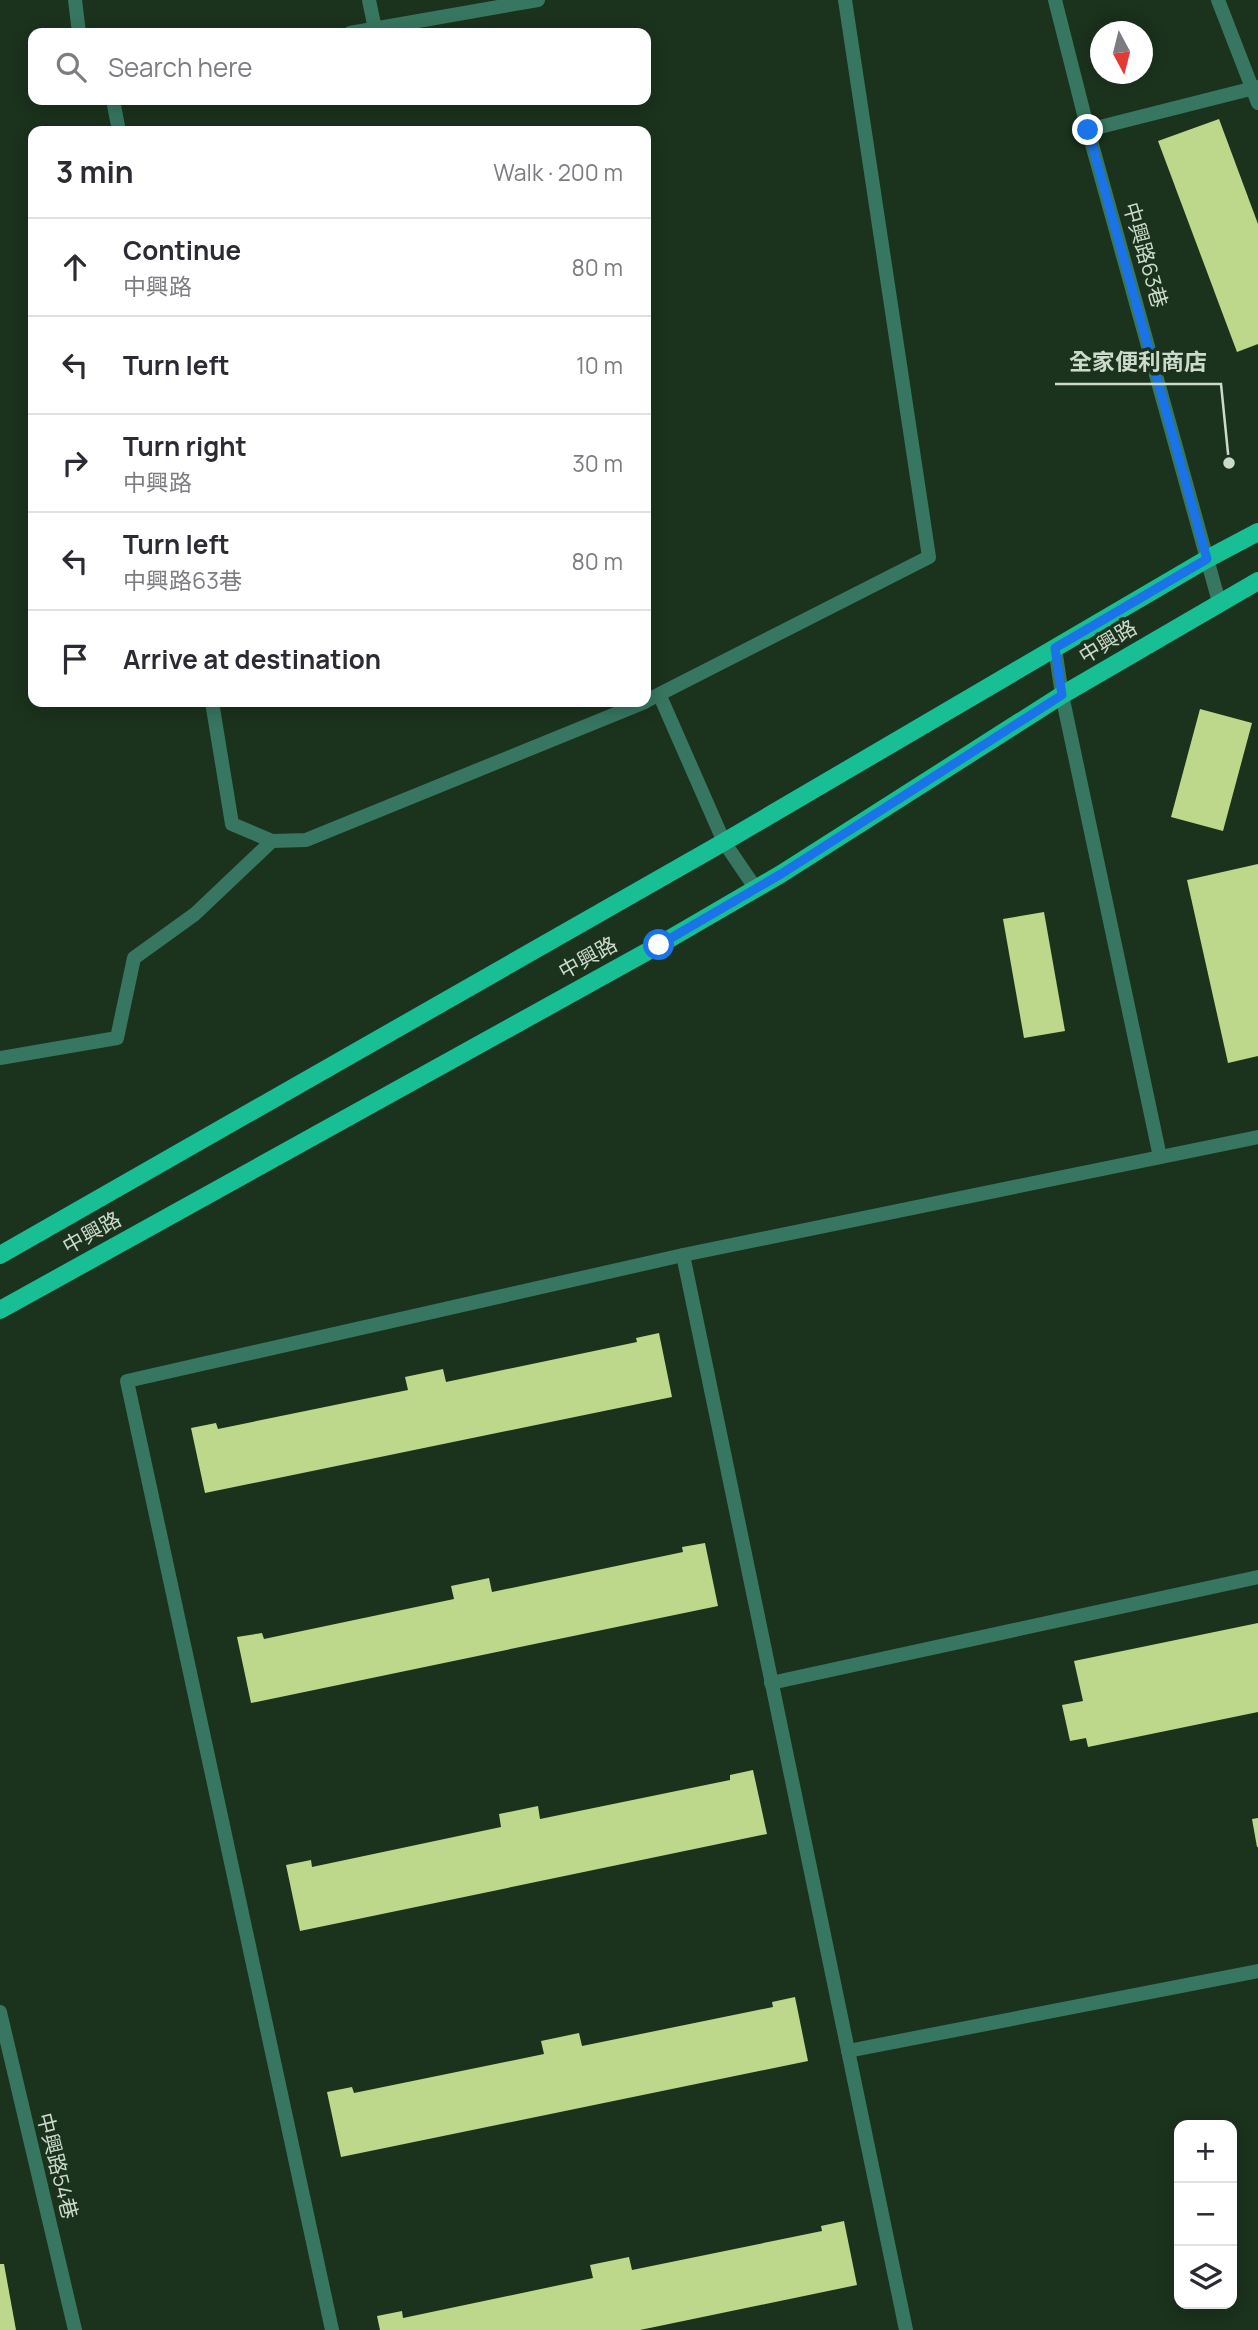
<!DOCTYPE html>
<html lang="en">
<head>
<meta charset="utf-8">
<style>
  :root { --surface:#fff; --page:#f7f7f7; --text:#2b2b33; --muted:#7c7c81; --line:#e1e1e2 }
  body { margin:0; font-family:Manrope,"Noto Sans TC",sans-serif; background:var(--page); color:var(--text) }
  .controls { position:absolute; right:21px; bottom:21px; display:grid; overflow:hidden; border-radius:14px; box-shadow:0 4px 18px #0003 }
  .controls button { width:63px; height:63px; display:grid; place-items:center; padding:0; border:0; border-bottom:2px solid var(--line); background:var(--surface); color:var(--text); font:35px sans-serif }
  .compass { position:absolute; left:1090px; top:21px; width:63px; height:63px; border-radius:50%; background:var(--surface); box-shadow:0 4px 18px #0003; rotate:173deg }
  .stop { position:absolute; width:21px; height:21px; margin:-16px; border:5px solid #1a73e8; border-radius:50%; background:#fff }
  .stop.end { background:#1a73e8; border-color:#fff; box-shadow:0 2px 7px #0008 }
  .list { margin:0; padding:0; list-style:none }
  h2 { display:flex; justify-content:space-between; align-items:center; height:91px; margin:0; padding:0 28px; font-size:30px }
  h2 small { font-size:23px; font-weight:400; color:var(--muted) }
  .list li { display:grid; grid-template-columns:46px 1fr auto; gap:21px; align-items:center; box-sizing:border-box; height:98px; padding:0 28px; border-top:2px solid var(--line) }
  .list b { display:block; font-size:26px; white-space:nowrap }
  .list p { margin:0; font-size:23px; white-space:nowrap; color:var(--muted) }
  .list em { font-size:23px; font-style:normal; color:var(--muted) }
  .icon { flex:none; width:38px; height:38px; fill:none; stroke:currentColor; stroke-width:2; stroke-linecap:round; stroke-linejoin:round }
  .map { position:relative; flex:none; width:1258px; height:2330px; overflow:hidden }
  .search { position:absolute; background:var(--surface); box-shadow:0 4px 18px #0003; left:28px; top:28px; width:623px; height:77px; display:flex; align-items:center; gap:18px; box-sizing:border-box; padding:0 24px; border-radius:14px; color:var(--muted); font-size:26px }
  .panel { position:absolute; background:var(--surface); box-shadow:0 4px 18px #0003; left:28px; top:126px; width:623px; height:581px; border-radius:14px }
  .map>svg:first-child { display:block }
</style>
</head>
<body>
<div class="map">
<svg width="1258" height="2330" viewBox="0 0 1258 2330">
  <rect width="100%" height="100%" fill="#1b321d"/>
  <g fill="#bdd88b">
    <polygon points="1219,119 1258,224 1258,344 1237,352 1158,141"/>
    <polygon points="1200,709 1252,723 1223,831 1171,817"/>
    <polygon points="1258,864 1258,1056 1228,1063 1187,880"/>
    <polygon points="1044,912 1065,1031 1024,1038 1003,919"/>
    <polygon points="659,1333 672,1397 205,1493 191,1428 216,1423 218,1429 408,1390 405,1377 443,1369 446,1382 637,1342 636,1338"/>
    <polygon points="705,1543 718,1606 251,1703 237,1637 262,1633 264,1639 454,1599 451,1586 489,1578 492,1592 683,1552 682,1547"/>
    <polygon points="1258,1623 1258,1712 1088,1747 1086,1738 1070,1741 1062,1705 1083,1701 1074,1661"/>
    <polygon points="753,1770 767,1834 300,1931 286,1865 311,1860 312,1867 501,1827 499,1814 538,1806 540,1819 730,1780 730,1775"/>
    <polygon points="1258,1818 1258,1847 1257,1847 1252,1819"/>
    <polygon points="795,1997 808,2061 341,2157 327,2092 352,2087 354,2093 544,2054 541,2041 579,2033 582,2046 773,2007 772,2002"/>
    <polygon points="844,2221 857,2285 640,2330 380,2330 377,2316 402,2311 403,2318 593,2278 590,2265 629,2257 632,2270 822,2231 821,2226"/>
    <polygon points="0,2264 4,2264 16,2330 0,2330"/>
  </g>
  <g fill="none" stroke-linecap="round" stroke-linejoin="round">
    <g stroke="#377660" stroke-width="14">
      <polyline points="75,0 79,33"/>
      <polyline points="369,0 375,29"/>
      <polyline points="1055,0 1088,130 1219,602"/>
      <polyline points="1218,0 1258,103"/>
      <polyline points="350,33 538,0"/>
      <polyline points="113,100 119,131"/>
      <polyline points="1088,130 1258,87"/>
      <polyline points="1055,648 1062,695 1160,1157"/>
      <polyline points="660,696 724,842 756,889"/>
      <polyline points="646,701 929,557 845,0"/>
      <polyline points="212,702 232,824 272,841 306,840 645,702"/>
      <polyline points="0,1058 117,1038 134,958 195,914 272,841"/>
      <polyline points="771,1683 1258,1577"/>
      <polyline points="848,2051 1258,1971"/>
      <polyline points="332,2330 127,1381 683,1255"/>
      <polyline points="906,2330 683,1255 1258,1137"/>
    </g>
    <polyline stroke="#377660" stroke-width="14" points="0,2012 75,2330"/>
    <g stroke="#18bf94" stroke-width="18">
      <polyline points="0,1255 724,842 1207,559 1258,532"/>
      <polyline points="0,1310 659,945 781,874 1062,695 1258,581"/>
    </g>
  </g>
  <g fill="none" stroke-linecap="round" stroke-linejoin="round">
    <polyline stroke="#1a73e8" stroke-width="9" points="659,945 781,874 1062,695 1055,648 1207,559 1088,130"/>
  </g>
  <g text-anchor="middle" stroke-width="7" stroke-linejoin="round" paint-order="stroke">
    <g font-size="21" fill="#ccdacc" stroke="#1b321d">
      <text transform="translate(1145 255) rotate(74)" y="7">中興路63巷</text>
      <text transform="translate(1108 642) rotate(-31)" y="7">中興路</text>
      <text transform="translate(588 958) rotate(-29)" y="7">中興路</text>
      <text transform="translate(92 1233) rotate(-29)" y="7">中興路</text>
      <text transform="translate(57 2166) rotate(76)" y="7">中興路54巷</text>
    </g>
  </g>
  <path fill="none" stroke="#ccdacc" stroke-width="2.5" d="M1229 463L1221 384H1055"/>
  <circle fill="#ccdacc" stroke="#1b321d" stroke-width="2.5" cx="1229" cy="463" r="7"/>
  <g font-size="23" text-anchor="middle" font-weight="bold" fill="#ccdacc" stroke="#1b321d" stroke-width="7" stroke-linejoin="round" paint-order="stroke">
    <text x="1138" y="370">全家便利商店</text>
  </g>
</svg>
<div class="controls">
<button>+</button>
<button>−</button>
<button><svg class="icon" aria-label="layers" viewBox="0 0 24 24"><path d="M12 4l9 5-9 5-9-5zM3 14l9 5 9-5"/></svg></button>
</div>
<svg class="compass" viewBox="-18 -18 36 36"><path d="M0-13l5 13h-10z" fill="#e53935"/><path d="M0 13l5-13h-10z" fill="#7c7c81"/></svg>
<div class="stop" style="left:659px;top:945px"></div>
<div class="stop end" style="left:1088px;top:130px"></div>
<div class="search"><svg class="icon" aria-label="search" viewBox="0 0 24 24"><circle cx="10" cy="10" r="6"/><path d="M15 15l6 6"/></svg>Search here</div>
<section class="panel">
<h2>3 min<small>Walk · 200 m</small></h2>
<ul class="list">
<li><svg class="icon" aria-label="ahead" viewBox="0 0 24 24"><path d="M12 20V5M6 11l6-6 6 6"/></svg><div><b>Continue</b><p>中興路</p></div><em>80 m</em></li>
<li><svg class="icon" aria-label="left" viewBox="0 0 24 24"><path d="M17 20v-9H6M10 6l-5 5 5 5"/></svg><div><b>Turn left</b></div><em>10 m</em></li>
<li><svg class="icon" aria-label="right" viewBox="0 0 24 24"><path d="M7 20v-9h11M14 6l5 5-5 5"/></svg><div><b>Turn right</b><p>中興路</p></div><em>30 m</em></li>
<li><svg class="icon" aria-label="left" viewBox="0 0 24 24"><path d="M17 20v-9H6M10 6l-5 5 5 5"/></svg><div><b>Turn left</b><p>中興路63巷</p></div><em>80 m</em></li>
<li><svg class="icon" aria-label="arrive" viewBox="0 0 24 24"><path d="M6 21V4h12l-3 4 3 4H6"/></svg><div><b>Arrive at destination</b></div></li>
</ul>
</section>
</div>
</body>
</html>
